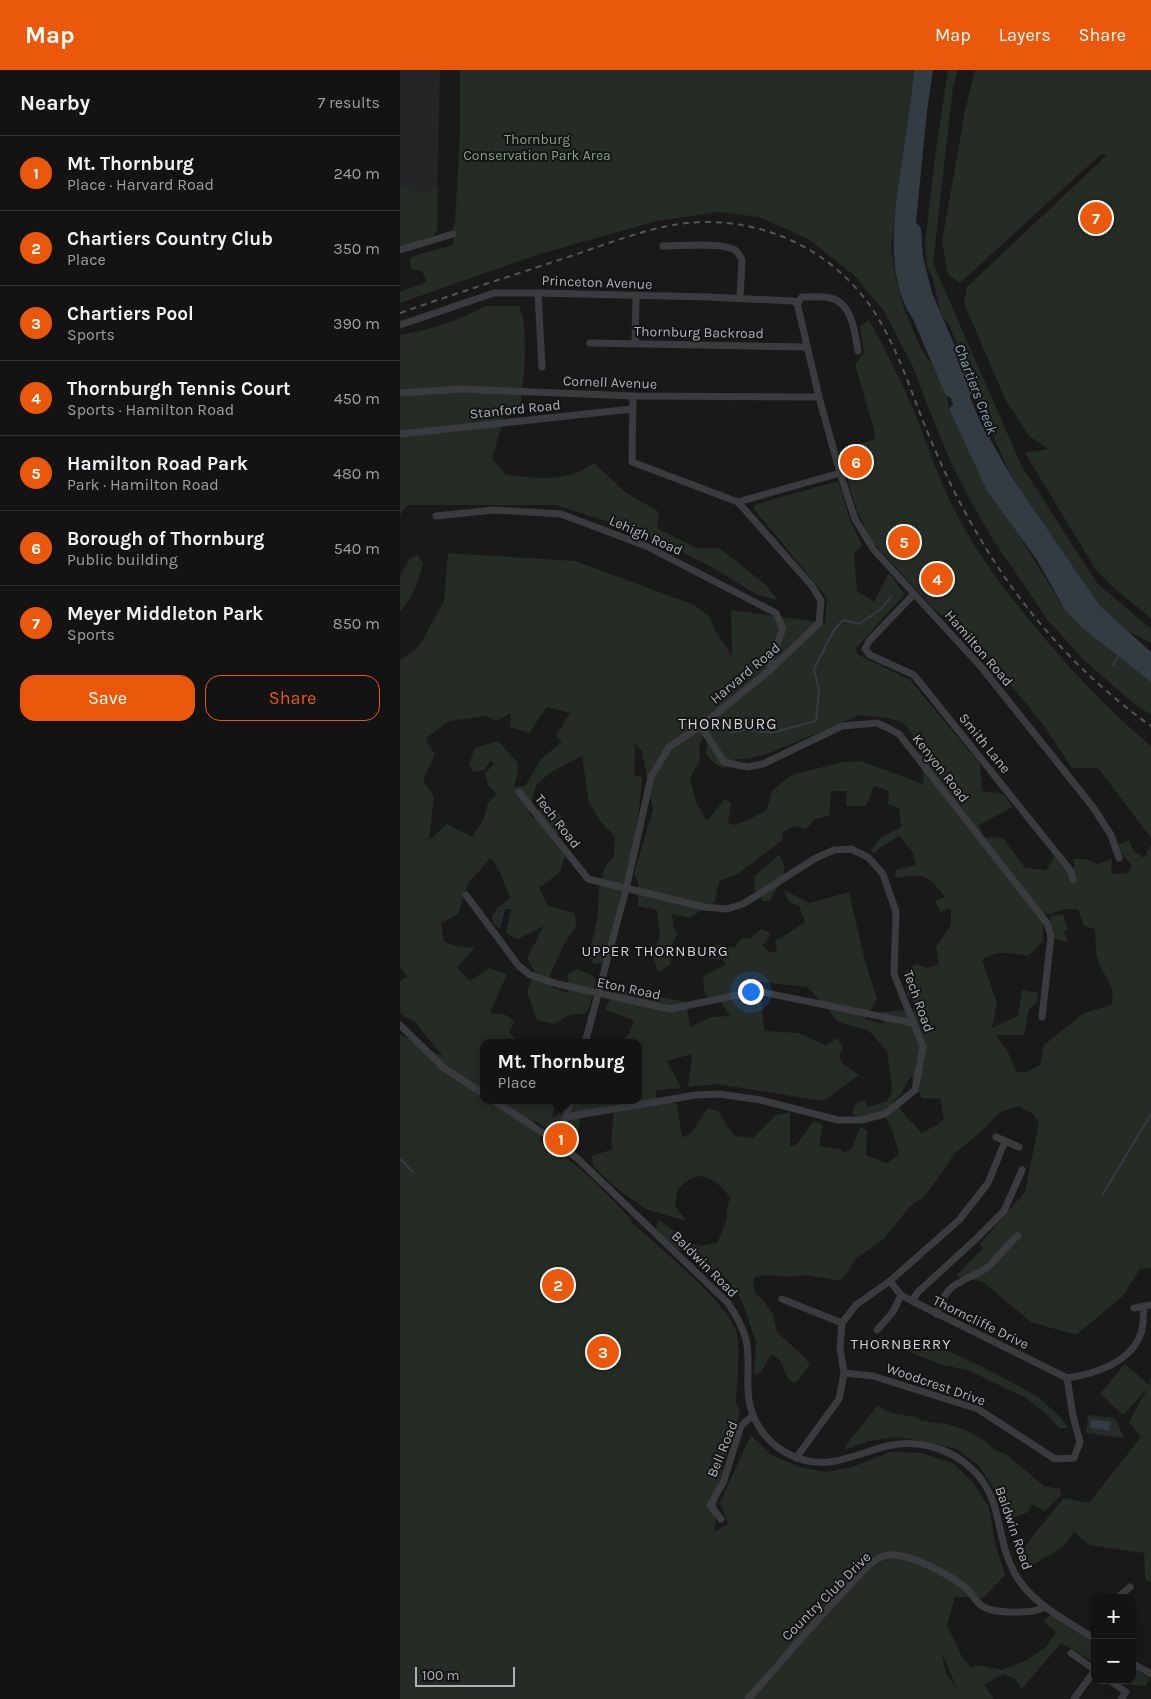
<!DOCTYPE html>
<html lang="en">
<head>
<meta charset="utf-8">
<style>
  :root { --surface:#131314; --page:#202022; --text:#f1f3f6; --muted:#9d9ea0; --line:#323234; --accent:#ea580c }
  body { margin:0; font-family:Karla,sans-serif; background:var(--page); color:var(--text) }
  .controls { position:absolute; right:15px; bottom:15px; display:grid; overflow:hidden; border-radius:10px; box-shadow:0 5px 20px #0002 }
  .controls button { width:45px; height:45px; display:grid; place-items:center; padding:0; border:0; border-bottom:1px solid var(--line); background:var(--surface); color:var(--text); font:25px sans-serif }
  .scale { position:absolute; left:15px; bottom:12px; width:100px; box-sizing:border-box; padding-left:5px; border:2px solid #acb1b9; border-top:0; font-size:14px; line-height:18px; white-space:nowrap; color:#acb1b9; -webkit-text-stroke:4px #141415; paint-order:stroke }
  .you { position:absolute; left:350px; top:921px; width:18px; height:18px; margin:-12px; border:4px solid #fff; border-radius:50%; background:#1a73e8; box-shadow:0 0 0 8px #1a73e833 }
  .badge { display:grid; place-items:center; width:32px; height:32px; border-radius:50%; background:var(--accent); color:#fff; font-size:16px; font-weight:700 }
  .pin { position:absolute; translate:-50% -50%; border:2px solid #fff; box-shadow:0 1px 5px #0006 }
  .popup { position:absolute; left:80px; top:969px; width:162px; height:65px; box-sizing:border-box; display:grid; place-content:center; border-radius:10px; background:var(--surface); filter:drop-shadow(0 1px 4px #0005); font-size:16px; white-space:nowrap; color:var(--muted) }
  .popup b { font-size:19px; color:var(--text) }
  .popup::after { content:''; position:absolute; left:50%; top:100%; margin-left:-10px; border:10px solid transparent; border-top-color:var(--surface) }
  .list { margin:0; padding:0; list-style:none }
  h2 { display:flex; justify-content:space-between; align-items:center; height:65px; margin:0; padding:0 20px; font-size:21px }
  h2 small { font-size:16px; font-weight:400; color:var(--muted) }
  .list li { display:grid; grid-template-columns:32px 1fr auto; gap:15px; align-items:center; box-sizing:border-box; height:75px; padding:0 20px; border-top:1px solid var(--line) }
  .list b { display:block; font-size:19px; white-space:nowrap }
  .list p { margin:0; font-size:16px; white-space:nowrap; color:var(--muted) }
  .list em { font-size:16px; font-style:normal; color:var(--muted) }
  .actions { display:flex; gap:10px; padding:15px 20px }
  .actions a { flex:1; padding:11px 0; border:1px solid var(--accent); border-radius:15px; text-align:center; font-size:18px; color:var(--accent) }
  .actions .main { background:var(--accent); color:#fff }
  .map { position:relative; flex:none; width:751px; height:1629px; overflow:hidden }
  header { display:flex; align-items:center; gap:30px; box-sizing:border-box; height:70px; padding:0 25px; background:var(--accent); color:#fff }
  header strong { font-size:24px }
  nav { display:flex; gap:28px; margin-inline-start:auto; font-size:18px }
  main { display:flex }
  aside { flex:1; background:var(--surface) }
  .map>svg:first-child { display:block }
</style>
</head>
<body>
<header>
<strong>Map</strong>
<nav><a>Map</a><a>Layers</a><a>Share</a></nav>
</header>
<main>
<aside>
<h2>Nearby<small>7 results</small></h2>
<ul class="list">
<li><span class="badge">1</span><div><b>Mt. Thornburg</b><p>Place · Harvard Road</p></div><em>240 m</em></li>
<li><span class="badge">2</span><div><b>Chartiers Country Club</b><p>Place</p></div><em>350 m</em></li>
<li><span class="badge">3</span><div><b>Chartiers Pool</b><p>Sports</p></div><em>390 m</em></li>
<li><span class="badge">4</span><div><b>Thornburgh Tennis Court</b><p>Sports · Hamilton Road</p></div><em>450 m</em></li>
<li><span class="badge">5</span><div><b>Hamilton Road Park</b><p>Park · Hamilton Road</p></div><em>480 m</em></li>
<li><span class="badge">6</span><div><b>Borough of Thornburg</b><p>Public building</p></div><em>540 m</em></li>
<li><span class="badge">7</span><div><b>Meyer Middleton Park</b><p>Sports</p></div><em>850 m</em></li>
</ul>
<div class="actions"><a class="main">Save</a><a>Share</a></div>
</aside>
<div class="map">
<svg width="751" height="1629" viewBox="0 0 751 1629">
  <rect width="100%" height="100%" fill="#19191a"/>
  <polygon fill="#252527" points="0,0 40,0 37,125 0,124"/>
  <g fill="#252c26" fill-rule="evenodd">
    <polygon points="60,0 514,0 491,177 496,210 504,238 521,279 532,295 547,326 549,339 587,421 618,464 665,540 681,557 751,612 751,645 733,633 683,589 647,549 592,468 569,428 551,393 529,339 513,297 484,241 454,205 408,169 359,147 319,142 257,151 136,185 0,233 0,222 27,212 22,201 11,199 10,188 23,183 54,175 53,158 55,153 60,63"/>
    <polygon points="548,0 558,0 553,18 533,193 621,395 697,513 751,559 751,573 726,560 700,536 611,406 582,340 571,308 549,255 543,248 540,240 533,208 527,197 525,173 535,87"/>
    <polygon points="575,0 751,0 751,548 714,518 696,500 625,383 648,379 629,366 605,329 564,233 567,217 707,85 701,84 560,213 548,204 542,171 565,41"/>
    <path d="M 6,116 L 10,121 L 31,122 L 33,116 L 38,117 L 37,161 C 31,172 11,173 0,177 L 0,119 Z"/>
    <path d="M 85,236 L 119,236 C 130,259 123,313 120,339 L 105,344 L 92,389 L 106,405 C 127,407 153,411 173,404 C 181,402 187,397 194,393 L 225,422 L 259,442 L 257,458 L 296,478 L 319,478 L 365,514 L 378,530 L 357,525 L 312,497 L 245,464 L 156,435 L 7,435 L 0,445 L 0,265 C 30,260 59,251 85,236 Z"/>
    <path d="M 469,250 C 485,279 500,308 513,339 C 525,368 535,398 548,427 C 573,480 609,527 647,571 C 679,609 713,644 751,676 L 751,768 L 698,698 L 672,698 L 642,653 L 584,583 L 532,537 L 472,471 L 457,441 L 439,381 L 475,369 L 473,356 L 455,295 L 464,283 L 460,256 Z"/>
    <path d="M 438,411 L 451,453 L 462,475 L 454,484 L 457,521 L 474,532 L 489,503 L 505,524 L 456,578 L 457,584 L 510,610 L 580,694 L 582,721 L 604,724 L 612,737 L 579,755 L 584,767 L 603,768 L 625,798 L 646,800 L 655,786 L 663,797 L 674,805 L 674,789 L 686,789 L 698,794 L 712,789 L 711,804 L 728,803 L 732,796 L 716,776 L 729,770 L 733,780 L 744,788 L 751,775 L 751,1198 L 740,1199 L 723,1226 L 676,1265 L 631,1252 L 583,1212 L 556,1206 L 583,1178 L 580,1174 L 625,1122 L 639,1052 L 633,1044 L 619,1036 L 600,1042 L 584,1059 L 554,1084 L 543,1101 L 527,1123 L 521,1129 L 510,1136 L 485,1168 L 455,1189 L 448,1202 L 440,1211 L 408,1205 L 391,1207 L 364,1205 L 354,1208 L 353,1217 L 356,1224 L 363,1230 L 373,1244 L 377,1262 L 404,1287 L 410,1295 L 395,1314 C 392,1311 387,1308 386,1304 C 382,1295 381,1288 371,1285 L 361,1302 L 354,1305 L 356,1272 L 342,1231 L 327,1209 L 321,1204 L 306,1196 L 292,1185 L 277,1179 L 256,1159 L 258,1149 L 290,1173 L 300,1176 L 317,1173 L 327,1150 L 327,1141 L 330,1127 C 320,1114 303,1098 287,1111 C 284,1113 280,1117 278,1120 C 276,1124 276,1131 275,1136 L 286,1151 L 246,1139 L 219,1120 L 193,1096 L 192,1086 L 213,1079 L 211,1069 L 215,1036 L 180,1042 L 180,1053 L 173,1078 L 134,1050 L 141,1070 L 166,1087 L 194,1111 L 231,1149 L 232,1153 C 254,1172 333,1238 337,1264 C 340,1283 337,1313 336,1333 L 340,1343 L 321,1404 L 314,1462 L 328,1454 L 320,1432 L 351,1365 L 371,1385 L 399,1397 L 426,1402 L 452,1397 L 490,1382 L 522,1383 L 554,1394 L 572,1411 L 589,1437 L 595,1473 L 605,1505 L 583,1528 L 555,1527 L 547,1555 L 561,1585 L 571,1598 L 578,1595 L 602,1600 L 627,1590 L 646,1577 L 656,1562 L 643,1551 L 651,1544 L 695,1573 L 695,1593 L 661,1573 L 622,1619 L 615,1609 L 603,1604 L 584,1615 L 594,1629 L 0,1629 L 0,964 L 43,987 L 15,952 L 5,947 L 0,942 L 0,911 L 7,907 L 0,896 L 0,590 L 16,579 L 23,569 L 44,531 L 48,483 L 175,491 L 294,535 L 309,546 L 315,560 L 332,586 L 331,540 L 425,553 L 427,528 L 354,439 L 354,435 ZM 147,637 L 170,643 L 156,666 L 162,672 L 141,689 L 125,716 L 114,717 L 117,705 L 118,693 L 98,671 L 75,678 L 69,694 L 73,702 L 84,700 L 91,690 L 94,694 L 85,703 L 88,715 L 97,724 L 88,733 L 84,748 L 72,767 L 47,754 L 29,770 L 34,727 L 23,710 L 35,684 L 29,676 L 26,668 L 49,651 L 86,646 L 96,651 L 111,643 L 110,657 L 129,663 ZM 460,645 C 472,647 487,647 499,651 C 516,657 525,699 523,714 L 461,691 L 443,692 L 391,705 L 372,721 L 367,740 L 354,747 L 335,755 L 328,753 L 331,733 L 325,729 L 307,751 L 296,732 L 290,708 L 300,690 L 299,676 L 308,658 L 306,684 L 316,695 L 325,698 L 336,689 L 348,689 L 372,682 ZM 234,672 L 242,681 L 253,740 L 234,803 L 238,811 L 238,836 L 257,840 L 260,865 L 253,887 L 258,902 L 270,895 L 273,872 L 278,863 L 274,860 L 272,844 L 289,848 L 315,832 L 319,811 L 339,803 L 383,770 L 382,763 L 393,756 L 406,759 L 415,749 L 429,746 L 431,721 L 447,721 L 446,736 L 466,736 L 474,716 L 489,721 L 488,734 L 499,738 L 501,757 L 480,768 L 471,780 L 474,783 L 481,777 L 499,766 L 512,781 L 516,795 L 496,800 L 495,808 C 523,804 527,803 545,827 L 535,831 L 540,842 L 551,839 L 551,855 L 536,877 L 539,894 L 528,898 L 516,894 L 505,902 L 507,924 L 518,939 L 481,942 L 484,954 L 465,949 L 477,929 L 465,891 L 449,822 L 409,833 L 384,820 L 389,832 L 399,836 L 405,852 L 381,868 L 375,870 L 377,881 L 370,883 L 362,875 L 367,871 L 370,863 L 362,859 L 352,866 L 351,869 L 342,868 L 334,878 L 323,875 L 312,875 L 308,889 L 322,889 L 326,894 L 303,907 L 305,925 L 321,932 L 330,946 L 311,947 L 290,957 L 286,932 L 218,919 L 213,923 L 205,940 L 234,950 L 229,964 L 220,972 L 238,973 L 238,1030 L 189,1030 L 184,1032 L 183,1030 L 173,1030 L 167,1044 L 162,1040 L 152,1049 L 156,1030 L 84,1030 L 84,973 L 119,973 L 109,962 L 114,951 L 106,945 L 90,943 L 107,904 L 89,898 L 70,911 L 57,897 L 75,878 L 57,876 L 44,872 L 41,853 L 58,844 L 68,813 L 91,788 L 99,800 L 110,828 L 97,838 L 92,846 L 93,853 L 100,859 L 105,839 L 111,839 L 106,863 L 118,869 L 144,856 L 127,888 L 134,901 L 127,922 L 137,950 L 154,954 L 171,944 L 184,944 L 189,938 L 196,911 L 192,905 L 176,899 L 167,904 L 169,915 L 168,923 L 153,918 L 150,905 L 165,872 L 176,857 L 175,843 L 148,836 L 139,818 L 160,802 L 165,786 L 152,770 L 167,754 L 157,741 L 149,736 L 137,740 L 134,748 L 129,744 L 136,715 L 151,702 L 182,686 L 189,732 L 201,752 L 215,767 L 214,786 L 205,797 L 199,820 L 198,844 L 189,886 L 194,894 L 203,893 C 217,834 239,768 242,707 L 234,705 L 235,685 ZM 665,839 L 678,840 L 684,856 L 695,859 C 696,869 695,879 697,887 C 701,906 718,913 711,935 L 684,943 L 644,975 L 640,995 L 627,1002 L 616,1002 L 608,982 L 596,965 L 624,965 L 629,939 L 637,932 L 638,923 L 622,920 L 618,946 L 592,958 L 597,933 L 582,890 C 600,879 609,883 628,886 L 643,871 L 643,843 L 650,844 ZM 360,912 L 407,917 L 421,931 L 438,952 L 468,960 L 487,981 L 492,1018 L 491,1024 L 486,1032 L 466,1037 L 466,1031 L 457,1032 L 452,1044 L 461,1048 L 485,1041 L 501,1024 L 511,1006 L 522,1028 L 540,1029 L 544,1049 L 537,1055 L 521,1063 C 513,1052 506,1048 499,1037 L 486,1048 L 492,1059 L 499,1084 L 487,1093 L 466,1085 L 467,1060 L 460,1057 L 452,1078 L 445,1083 L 439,1079 L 419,1076 L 423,1055 L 414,1051 L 397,1074 L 390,1077 L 390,1042 L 376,1045 L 353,1068 L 334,1066 L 318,1041 L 308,1038 L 292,1062 L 282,1068 L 277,1034 L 256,1028 L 256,1020 L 281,1018 L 267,991 L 292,984 L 288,1017 L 318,1014 L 423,1031 L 459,1005 L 443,994 L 439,986 L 443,979 L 438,968 L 425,975 L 399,963 L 364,961 ZM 541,1581 L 558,1621 L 546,1603 Z"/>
    <path d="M 17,485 L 23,493 C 19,511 13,528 0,542 L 0,506 L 9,490 Z"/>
    <path d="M 379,785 C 392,804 378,814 370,831 L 363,831 L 354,819 L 355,806 Z"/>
    <polygon points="659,844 664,846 668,860 664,862 668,872 654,868 650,847"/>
    <polygon points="483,1268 548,1281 581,1296 637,1326 655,1342 669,1358 659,1358 648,1345 626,1328 568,1300 542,1295 509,1282 462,1269"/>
    <polygon points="725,1294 749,1315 751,1306 751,1512 745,1510 744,1483 689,1475 674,1462 663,1477 636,1493 624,1502 617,1489 635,1463 664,1428 689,1433 741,1367 729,1352 748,1318 723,1345 700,1324"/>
    <polygon points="477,1336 491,1343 516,1347 522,1351 547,1354 568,1361 584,1371 597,1381 607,1385 644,1416 660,1419 661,1425 645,1441 632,1434 628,1442 609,1450 600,1428 579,1396 557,1379 529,1372 496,1367 469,1371 447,1379 445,1376"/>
    <polygon points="688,1345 715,1348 724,1368 686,1363"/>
    <polygon points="732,1597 750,1609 745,1616 720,1614 716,1610 732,1610"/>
  </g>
  <g fill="#333c42">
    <path d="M 514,0 L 533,0 L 527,41 L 516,152 L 521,158 L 523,187 L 532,223 L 567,304 L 569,320 L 576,325 L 578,330 L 577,331 L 570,324 L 570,327 L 582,356 L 589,363 L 590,369 L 611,406 L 700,536 L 751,582 L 751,612 L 681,557 L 665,540 L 637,490 L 587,421 L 549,339 L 553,334 L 551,328 L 547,326 L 542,317 L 513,249 C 482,205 496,133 503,84 C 507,56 511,28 514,0 Z"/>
    <polygon points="201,1265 212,1268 205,1300 193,1297"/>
    <polygon points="691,1349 711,1352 709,1361 690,1358"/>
  </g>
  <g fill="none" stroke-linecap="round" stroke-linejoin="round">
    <g stroke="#333c42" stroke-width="2">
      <polyline points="713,595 718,586"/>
      <polyline points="331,663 346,659 371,663 416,651 419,621 414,599 434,560 443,550 459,554 481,539 491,527"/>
      <polyline points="0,1089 12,1101"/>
      <polyline points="703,1124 751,1044"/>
    </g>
    <g stroke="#3a3b3f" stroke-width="7">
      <path d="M 263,176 C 280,176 322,172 335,180 C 339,183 340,186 342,190 L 340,228"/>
      <polyline points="0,180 53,164"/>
      <polyline points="138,223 142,297"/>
      <polyline points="397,233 419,327 440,403 455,449 474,480 582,598 693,737 711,765 719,788"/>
      <path d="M 397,233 L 402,227 C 411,227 422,226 430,228 C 452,232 455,263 458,281"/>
      <polyline points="0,255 94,223 138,223 308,227 393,231 397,233"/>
      <polyline points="190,273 407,277"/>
      <polyline points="235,273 236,226"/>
      <polyline points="0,323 60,319 233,326 419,327"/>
      <polyline points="0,364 232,339"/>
      <polyline points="338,432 440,403"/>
      <polyline points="36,446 94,440 161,444 246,476 376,543 383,559 371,589 370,600"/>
      <polyline points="514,524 469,571 465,579 470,585 514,605 671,801 673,810"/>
      <polyline points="301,656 324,692 347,697 363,694 442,656 477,653 488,658 499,664 647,853 651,866 642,947"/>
      <polyline points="119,722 188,809 304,837 327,839 343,834 416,788 434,780 451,779 468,787 483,804 496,842 494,904 523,977 515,1020 485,1044 461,1050 438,1050 361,1030 319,1024 296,1025 166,1047"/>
      <polyline points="66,825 118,895 130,905 158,914 270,939 357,921 513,953"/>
      <polyline points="0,955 44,998 84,1024"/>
      <polyline points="185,973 226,819 251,707 269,677 301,656 370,600 419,553 421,531 412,516 338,432 232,392 233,326"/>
      <path d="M 93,1030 L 155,1071 L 178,1089 L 328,1233 C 336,1245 343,1257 346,1270 C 350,1287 347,1303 348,1320 C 349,1350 367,1376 395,1387 C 427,1401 456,1384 487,1376 C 517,1369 548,1377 571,1398 C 604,1428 595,1467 614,1502 C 630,1533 666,1550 695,1569"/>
      <polyline points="596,1067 619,1077"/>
      <polyline points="155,1071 166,1047 170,1030"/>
      <polyline points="490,1211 559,1150 588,1113 605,1071"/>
      <polyline points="382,1229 442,1253 440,1278 444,1303 439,1329 396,1388"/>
      <polyline points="512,1231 518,1222 577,1168 604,1141 622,1100"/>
      <polyline points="734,1238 751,1235"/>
      <path d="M 536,1244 C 540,1236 543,1226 549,1220 C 560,1209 577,1206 589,1196 C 596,1190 613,1168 618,1166"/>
      <polyline points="442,1253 456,1235 490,1211 501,1225 512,1231 667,1308"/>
      <polyline points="477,1260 493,1242 501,1225"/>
      <polyline points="444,1303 473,1306 578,1339 655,1389 674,1388 680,1372 673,1346 667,1308"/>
      <path d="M 667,1308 C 694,1304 731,1293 741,1263 C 744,1255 743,1245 744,1236"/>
      <polyline points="321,1449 310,1435 323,1413 341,1356 353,1345"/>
      <polyline points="717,1528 730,1517"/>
      <polyline points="671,1583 695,1600"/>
      <polyline points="732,1593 751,1604"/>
      <polyline points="709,1610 726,1622 721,1629"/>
      <path d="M 348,1629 C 381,1592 413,1554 447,1518 C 458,1507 469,1491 484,1486 C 504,1479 552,1506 567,1519 C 572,1524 576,1532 582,1536 C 594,1544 633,1544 645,1537"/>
      <polyline points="674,1629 695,1600"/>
    </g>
    <path stroke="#53555a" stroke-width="2" stroke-dasharray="6 5" stroke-linecap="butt" d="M 0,243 C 57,223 114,205 171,186 C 213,172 256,154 300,152 C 371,150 437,184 475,243 C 496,276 509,315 523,351 C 538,388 554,424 574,458 C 618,536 678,604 751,656"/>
  </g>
  <g text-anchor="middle" stroke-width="4" stroke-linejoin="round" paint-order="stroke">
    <g font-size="14" fill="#85a286" stroke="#141415">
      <text x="137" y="74">Thornburg<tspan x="137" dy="16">Conservation Park Area</tspan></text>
    </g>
    <g font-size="14" fill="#acb1b9" stroke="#141415">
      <text transform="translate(197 212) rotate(2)" y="5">Princeton Avenue</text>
      <text transform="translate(299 262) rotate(1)" y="5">Thornburg Backroad</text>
      <text transform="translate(210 312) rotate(2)" y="5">Cornell Avenue</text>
      <text transform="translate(115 339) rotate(-6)" y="5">Stanford Road</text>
      <text transform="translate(246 465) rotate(24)" y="5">Lehigh Road</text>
      <text transform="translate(579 578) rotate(49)" y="5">Hamilton Road</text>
      <text transform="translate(345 603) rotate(-40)" y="5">Harvard Road</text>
      <text transform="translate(585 673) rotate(51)" y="5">Smith Lane</text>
      <text transform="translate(541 698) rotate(52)" y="5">Kenyon Road</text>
      <text transform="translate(158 751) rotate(52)" y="5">Tech Road</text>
      <text transform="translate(229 918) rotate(12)" y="5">Eton Road</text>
      <text transform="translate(519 931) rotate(70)" y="5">Tech Road</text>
      <text transform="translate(305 1194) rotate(45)" y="5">Baldwin Road</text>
      <text transform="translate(581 1252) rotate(26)" y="5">Thorncliffe Drive</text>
      <text transform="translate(536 1314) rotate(19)" y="5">Woodcrest Drive</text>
      <text transform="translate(322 1379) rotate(-68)" y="5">Bell Road</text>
      <text transform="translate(614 1458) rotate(71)" y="5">Baldwin Road</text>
      <text transform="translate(426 1526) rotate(-45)" y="5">Country Club Drive</text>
    </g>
    <g font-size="15" font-style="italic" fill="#879fb0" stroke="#141415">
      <text transform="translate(576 319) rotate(69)" y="5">Chartiers Creek</text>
    </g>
    <g font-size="15" letter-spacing="1" fill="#cdd0d5" stroke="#141415">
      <text x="255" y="886">UPPER THORNBURG</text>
      <text x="501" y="1279">THORNBERRY</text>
    </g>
    <g font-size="16" letter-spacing="1" fill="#cdd0d5" stroke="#141415">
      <text x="328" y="659">THORNBURG</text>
    </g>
  </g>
</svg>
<div class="controls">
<button>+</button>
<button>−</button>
</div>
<div class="scale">100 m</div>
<div class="you"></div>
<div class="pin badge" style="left:161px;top:1069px">1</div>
<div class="popup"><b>Mt. Thornburg</b>Place</div>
<div class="pin badge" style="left:158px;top:1215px">2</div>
<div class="pin badge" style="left:203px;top:1282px">3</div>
<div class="pin badge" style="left:537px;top:509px">4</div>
<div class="pin badge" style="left:504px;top:472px">5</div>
<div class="pin badge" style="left:456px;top:392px">6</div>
<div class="pin badge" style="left:696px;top:148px">7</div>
</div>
</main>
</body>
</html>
